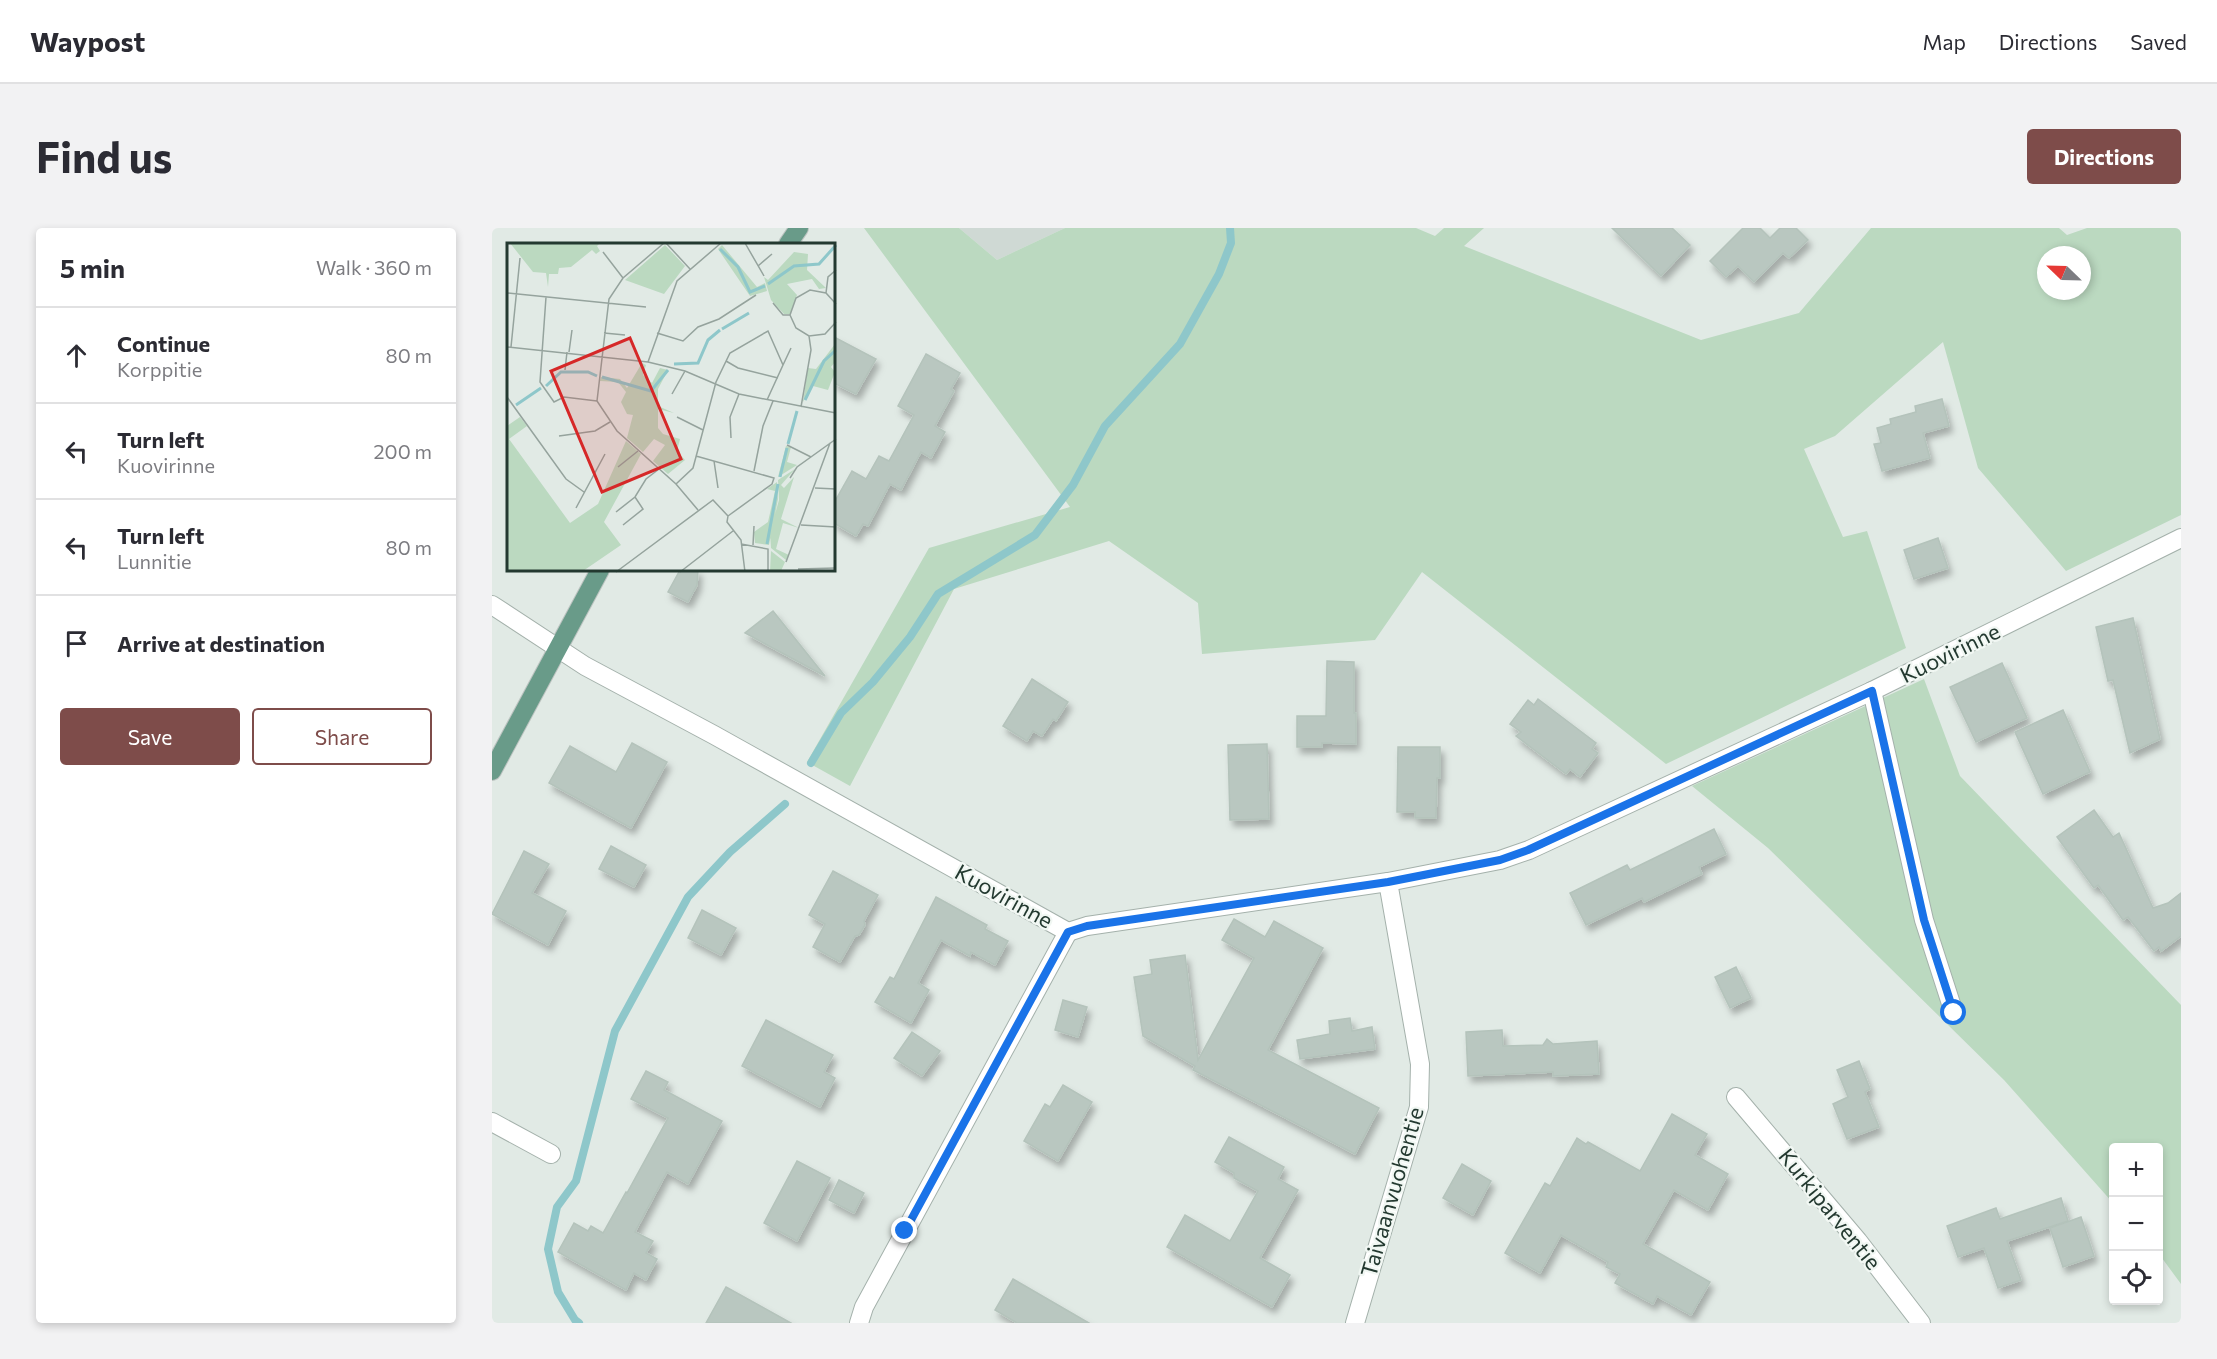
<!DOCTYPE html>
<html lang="en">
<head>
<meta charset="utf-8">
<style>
  :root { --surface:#fff; --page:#f2f2f3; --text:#2b2b33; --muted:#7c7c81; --line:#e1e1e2; --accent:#7e4c4a }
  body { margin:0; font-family:Commissioner,sans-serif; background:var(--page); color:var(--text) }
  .controls { position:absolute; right:18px; bottom:18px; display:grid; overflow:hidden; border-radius:6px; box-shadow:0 3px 9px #0003 }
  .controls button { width:54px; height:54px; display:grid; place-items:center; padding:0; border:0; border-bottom:2px solid var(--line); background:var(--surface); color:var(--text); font:30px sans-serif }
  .compass { position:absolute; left:1545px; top:18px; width:54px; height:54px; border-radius:50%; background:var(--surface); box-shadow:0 3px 9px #0003; rotate:293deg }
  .stop { position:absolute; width:18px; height:18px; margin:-14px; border:4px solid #1a73e8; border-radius:50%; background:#fff }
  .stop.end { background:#1a73e8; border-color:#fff; box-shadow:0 2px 6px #0008 }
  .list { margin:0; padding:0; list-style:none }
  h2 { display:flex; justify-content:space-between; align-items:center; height:78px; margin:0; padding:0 24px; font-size:26px }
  h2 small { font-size:20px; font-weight:400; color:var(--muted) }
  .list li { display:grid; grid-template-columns:39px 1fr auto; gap:18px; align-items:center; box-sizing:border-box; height:96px; padding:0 24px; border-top:2px solid var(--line) }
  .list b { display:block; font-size:22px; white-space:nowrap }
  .list p { margin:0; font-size:20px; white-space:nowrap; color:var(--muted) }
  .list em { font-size:20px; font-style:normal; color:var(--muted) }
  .actions { display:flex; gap:12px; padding:18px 24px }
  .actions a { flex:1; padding:14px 0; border:2px solid var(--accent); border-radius:6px; text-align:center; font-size:21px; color:var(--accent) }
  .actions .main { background:var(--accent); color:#fff }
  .icon { flex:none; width:33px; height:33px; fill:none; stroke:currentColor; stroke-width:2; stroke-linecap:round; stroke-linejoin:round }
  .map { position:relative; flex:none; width:1689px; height:1095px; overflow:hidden; border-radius:6px }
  header { display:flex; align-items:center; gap:36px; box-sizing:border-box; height:84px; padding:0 30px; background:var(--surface); border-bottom:2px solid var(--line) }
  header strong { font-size:28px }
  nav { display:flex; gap:33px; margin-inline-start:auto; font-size:21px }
  .intro { display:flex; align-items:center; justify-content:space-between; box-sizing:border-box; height:144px; padding:0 36px }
  h1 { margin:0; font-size:42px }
  .button { padding:15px 27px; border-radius:6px; background:var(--accent); color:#fff; font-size:21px; font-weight:700 }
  main { display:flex; gap:36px; padding:0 36px }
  aside { flex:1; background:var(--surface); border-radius:6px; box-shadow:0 3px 9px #0003 }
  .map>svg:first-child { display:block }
</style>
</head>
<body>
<header>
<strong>Waypost</strong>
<nav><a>Map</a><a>Directions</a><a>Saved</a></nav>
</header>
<div class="intro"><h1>Find us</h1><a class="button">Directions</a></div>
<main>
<aside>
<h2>5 min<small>Walk · 360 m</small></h2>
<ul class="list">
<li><svg class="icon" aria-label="ahead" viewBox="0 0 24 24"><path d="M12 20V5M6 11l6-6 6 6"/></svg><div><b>Continue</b><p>Korppitie</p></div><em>80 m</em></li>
<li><svg class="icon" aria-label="left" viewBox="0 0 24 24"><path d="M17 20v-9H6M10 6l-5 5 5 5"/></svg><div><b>Turn left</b><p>Kuovirinne</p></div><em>200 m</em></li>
<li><svg class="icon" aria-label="left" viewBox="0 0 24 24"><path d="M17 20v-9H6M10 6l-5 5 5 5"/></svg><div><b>Turn left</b><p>Lunnitie</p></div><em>80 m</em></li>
<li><svg class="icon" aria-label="arrive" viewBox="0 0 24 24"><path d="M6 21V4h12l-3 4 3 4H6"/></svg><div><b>Arrive at destination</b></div></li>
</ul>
<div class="actions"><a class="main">Save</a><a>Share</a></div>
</aside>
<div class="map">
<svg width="1689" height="1095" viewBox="0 0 1689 1095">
  <defs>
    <filter id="shadow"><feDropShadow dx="3.5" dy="6" stdDeviation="3" flood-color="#0004"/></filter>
  </defs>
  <rect width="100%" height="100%" fill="#e1eae5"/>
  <polygon fill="#cfd9d4" points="467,0 573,0 505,32"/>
  <g fill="#bbd9c0" fill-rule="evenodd">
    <path d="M 372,0 L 467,0 L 505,32 L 573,0 L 924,0 L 943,8 L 952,0 L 992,0 L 972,18 L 1209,112 L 1307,85 L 1379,0 L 1567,0 L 1575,7 L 1595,0 L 1689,0 L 1689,287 L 1574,343 L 1486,240 L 1451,114 L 1343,208 L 1312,221 L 1351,309 L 1375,303 L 1414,420 L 1174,536 L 930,344 L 883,412 L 710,426 L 706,375 L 617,313 L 462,361 L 358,558 L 315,534 L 437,320 L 578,279 ZM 1554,27 L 1590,27 L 1590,63 L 1554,63 Z"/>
    <polygon points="1432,451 1468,548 1689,777 1689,1056 1667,1026 1666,920 1622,920 1621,975 1512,852 1276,620 1200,558"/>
  </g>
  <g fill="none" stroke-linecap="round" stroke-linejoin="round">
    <g stroke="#8ec7ca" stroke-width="8">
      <polyline points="319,535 349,485 381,454 418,409 446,366 543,307 581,257 613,198 688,116 727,46 739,15 738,0"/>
      <polyline points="87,1095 83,1092 66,1064 56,1021 65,979 84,953 123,803 196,669 238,624 293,576"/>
    </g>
  </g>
  <g fill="#b9c7c0" stroke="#b4c3bb" stroke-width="1.5" filter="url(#shadow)">
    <polygon points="1120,0 1180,0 1198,17 1169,48"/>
    <polygon points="1251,0 1268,0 1278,10 1288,0 1304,0 1316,12 1297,30 1291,25 1262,54 1246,38 1234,49 1218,33"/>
    <polygon points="342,109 384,131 364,166 342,155"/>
    <polygon points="434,126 468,145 459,161 462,163 443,198 453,204 439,230 429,224 409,262 398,256 376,298 371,296 364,308 342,295 342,275 360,243 374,251 387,228 397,233 422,187 406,178"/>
    <polygon points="1450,171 1457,198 1431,205 1438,230 1390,243 1382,216 1389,215 1385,200 1399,196 1398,191 1424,184 1423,178"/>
    <polygon points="1446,310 1456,340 1422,351 1412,322"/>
    <polygon points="188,342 206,342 205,357 196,374 176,364"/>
    <polygon points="281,383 333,448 253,405"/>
    <polygon points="1641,390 1668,511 1638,525 1621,452 1616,453 1604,399"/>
    <polygon points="835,433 862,434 862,485 864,485 864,516 830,515 830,519 805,519 805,488 834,488"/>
    <polygon points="1510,435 1535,490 1484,514 1458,459"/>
    <polygon points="540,451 576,474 564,493 561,491 550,508 541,503 535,513 511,498"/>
    <polygon points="1046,471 1104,515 1100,521 1106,525 1088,549 1078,541 1074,546 1024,508 1029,504 1018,496 1036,472 1042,477"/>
    <polygon points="1571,482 1598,544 1551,566 1523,504"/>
    <polygon points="140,515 175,534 139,600 57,555 78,518 124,544"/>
    <polygon points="775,516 777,591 738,592 736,517"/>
    <polygon points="906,519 948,519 948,550 945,550 944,590 923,590 923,584 905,584"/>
    <polygon points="1602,582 1621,609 1627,605 1661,680 1676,675 1689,665 1689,708 1669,723 1667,719 1662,723 1636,689 1631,692 1606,657 1602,660 1565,609"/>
    <polygon points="1222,601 1234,626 1207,639 1210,646 1152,674 1150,670 1094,697 1078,665 1135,637 1138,642"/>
    <polygon points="119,618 154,637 142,659 107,641"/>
    <polygon points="32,623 57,636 40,665 74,683 56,717 0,686"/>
    <polygon points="341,643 386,667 372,693 373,697 367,707 363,708 348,734 321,719 333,696 317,687"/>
    <polygon points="444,669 495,697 493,701 516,713 503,737 479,724 478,728 449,712 426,755 437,762 419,795 383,774 398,749 402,751"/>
    <polygon points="210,682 244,700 229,727 196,710"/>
    <polygon points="742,691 773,709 782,693 831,720 776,822 887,880 863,926 701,842 703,838 651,808 642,749 660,746 658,732 693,727 706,832 762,730 730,712"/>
    <polygon points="1244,739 1259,770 1238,780 1223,749"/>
    <polygon points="571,772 595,779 586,809 563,802"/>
    <polygon points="858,790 860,803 880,799 883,821 808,831 805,812 838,806 837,793"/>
    <polygon points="274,792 341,827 332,844 343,850 328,879 250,838"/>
    <polygon points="1010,802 1011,818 1051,817 1055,811 1061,816 1105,813 1107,846 1061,848 1061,844 976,848 974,804"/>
    <polygon points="420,804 448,823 430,848 402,830"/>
    <polygon points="1367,833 1378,861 1373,864 1387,899 1355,911 1341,876 1356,869 1345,842"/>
    <polygon points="154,843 176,854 172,862 230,893 196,956 175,944 143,1004 161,1013 154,1025 165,1031 154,1052 142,1045 134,1062 66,1024 82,995 96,1003 99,998 111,1005 134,964 135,965 176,890 139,871"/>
    <polygon points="571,857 600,874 566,933 532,913 553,876 558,879"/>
    <polygon points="1180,886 1215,906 1203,927 1236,946 1216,982 1182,962 1151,1016 1218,1054 1199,1087 1165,1068 1161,1076 1123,1055 1128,1046 1114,1039 1116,1034 1069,1007 1048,1045 1013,1025 1053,955 1058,958 1085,910 1094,916 1096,914 1148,943"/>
    <polygon points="737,909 792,939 786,951 806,962 768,1030 798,1047 780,1079 675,1019 693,987 738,1013 766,963 742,950 742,945 723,934"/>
    <polygon points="305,933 338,950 305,1013 272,995"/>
    <polygon points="970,936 999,953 981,987 951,970"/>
    <polygon points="347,952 372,965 362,985 337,972"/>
    <polygon points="1569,970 1576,993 1515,1013 1529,1052 1506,1060 1492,1020 1466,1029 1455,998 1504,980 1508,991"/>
    <polygon points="1589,989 1602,1028 1571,1039 1558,1000"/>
    <polygon points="521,1051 597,1095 525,1095 503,1082"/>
    <polygon points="234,1059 299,1095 214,1095"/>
  </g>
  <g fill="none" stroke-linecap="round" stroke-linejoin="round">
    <defs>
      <g id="minor">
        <polyline points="0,377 93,438 222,507 576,704 595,698 896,654 1008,632 1037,622 1380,463 1689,310"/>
        <polyline points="1380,463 1432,692 1462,785"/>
        <polyline points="1244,869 1366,1013 1429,1095"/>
        <polyline points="0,894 59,926"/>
        <polyline points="367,1095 372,1079 576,704"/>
        <polyline points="863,1095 927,879 928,836 896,654"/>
      </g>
      <g id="major">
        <polyline points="296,16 307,0"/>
        <polyline points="0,543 108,342"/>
      </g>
    </defs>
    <use href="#minor" stroke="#a4b1ab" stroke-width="20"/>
    <use href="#major" stroke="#bdc4c1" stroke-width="20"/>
    <use href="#minor" stroke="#fff" stroke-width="18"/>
    <use href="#major" stroke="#699b89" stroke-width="18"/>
  </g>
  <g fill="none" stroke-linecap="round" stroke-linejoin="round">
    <polyline stroke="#1a73e8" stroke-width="8" points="413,1003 576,704 595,698 896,654 1008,632 1036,622 1380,463 1432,692 1462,785"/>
  </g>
  <g text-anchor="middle" stroke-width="4.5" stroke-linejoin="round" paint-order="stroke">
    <g font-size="22" fill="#233930" stroke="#f1f7f3">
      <text transform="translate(1458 425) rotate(-26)" y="8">Kuovirinne</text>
      <text transform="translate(512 668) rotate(29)" y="8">Kuovirinne</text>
      <text transform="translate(900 964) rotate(-74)" y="8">Taivaanvuohentie</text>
      <text transform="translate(1338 981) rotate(51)" y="8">Kurkiparventie</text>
    </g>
  </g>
  <g transform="translate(15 15)">
    <rect width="328" height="328" fill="#e1eae5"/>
    <path d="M 3,0 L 93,0 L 90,3 L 93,8 L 89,11 L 85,7 L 64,24 L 52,25 L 51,31 L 42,31 L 41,44 L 39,30 L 26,29 ZM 158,2 L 178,23 L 157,51 L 118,37 ZM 215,2 L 250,44 L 258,40 L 260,48 L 243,53 L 211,6 ZM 287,9 L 301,11 L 300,27 L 319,45 L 312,46 L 305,36 L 280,41 L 290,52 L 283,71 L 277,71 L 264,57 L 257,34 L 261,37 ZM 328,101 L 328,119 L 324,124 L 328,129 L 321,147 L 306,143 L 296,159 L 301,125 L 309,126 ZM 135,120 L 139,122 L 136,132 L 145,140 L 153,125 L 161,127 L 151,146 L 151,163 L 167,170 L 151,166 L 151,185 L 156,191 L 173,196 L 170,208 L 178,217 L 161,231 L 146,218 L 158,202 L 147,196 L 136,209 L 120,195 L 126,172 L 120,171 L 114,159 L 119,149 L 111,139 L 93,138 L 94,134 L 113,136 L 120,145 ZM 13,174 L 20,183 L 2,196 L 63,280 L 91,261 L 119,198 L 134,211 L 97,279 L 114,302 L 76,328 L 0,329 L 0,183 ZM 279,203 L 284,204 L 280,219 L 290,222 L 271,234 ZM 288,226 L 274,242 L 277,245 L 287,234 L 274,276 L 292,285 L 276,280 L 269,306 L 282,312 L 279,317 L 264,305 L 263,289 L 272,257 L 271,237 ZM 270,239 L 271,256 L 262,302 L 248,300 L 247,289 L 261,279 L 268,248 L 260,246 ZM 264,308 L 278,319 L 274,328 L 263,329 Z" fill="#bbd9c0"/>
    <path fill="none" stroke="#8ec7ca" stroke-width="3" d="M 213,6 L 231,24 L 243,49 L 258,43M 261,41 L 287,23 L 312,21 L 329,2M 215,86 L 242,70M 167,121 L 191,120 L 201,97 L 213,87M 95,134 L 144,148 L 161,127M 39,143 L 54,129 L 81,129 L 90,133M 298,157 L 317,118 L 329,107M 9,162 L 34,145M 281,201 L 290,168M 273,234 L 280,205M 260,301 L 271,241"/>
    <path fill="none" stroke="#95a39d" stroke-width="1.5" d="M 157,0 L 116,35 L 102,56 L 90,158 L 110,188 L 169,241 L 191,267M 159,0 L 183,26M 238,0 L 257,33M 96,9 L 116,35M 251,23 L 265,11M 0,50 L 139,64M 319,50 L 321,34 L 329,27M 39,54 L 33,139 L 47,159 L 57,154 L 90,158M 266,60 L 276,72 L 283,72M 329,61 L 319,50 L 303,47 L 289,55 L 283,72 L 289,85 L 302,93 L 318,91 L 329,79M 97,90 L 118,92M 150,90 L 176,98 L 191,84 L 212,76 L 249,52M 0,104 L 141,119 L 178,128 L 232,151 L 329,170M 4,104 L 13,15M 62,109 L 65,87M 219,118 L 231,125 L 271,135M 141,119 L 170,38 L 214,0M 276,122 L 284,105M 58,127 L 60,109M 165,151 L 178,128M 0,154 L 59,236 L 77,249M 294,164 L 304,107 L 302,93M 170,174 L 196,187M 52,193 L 88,188 L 103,179M 224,195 L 223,174 L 232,151M 280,202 L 304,214M 189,213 L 267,235 L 265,241 L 221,273M 207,218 L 211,245M 111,224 L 131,208M 247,228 L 256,183 L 266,158M 283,235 L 290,224 L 329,196M 169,241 L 186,225 L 209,139 L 223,110 L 261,88 L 276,122 L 260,157M 308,245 L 329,246M 69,265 L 98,211M 109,269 L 128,254 L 139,236 L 152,226M 221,273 L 220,279 L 234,297 L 238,329M 116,282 L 136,266 L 128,254M 294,282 L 329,284M 234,301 L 261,306 L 261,329M 246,302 L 247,283M 279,319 L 323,200M 291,326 L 329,325M 109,329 L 206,257 L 221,273M 173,329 L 226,288"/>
    <path fill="#d62828" fill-opacity="0.15" stroke="#d62828" stroke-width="3" d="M 123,95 L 174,216 L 95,249 L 44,128 Z"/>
    <rect width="328" height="328" fill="none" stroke="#233930" stroke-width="3"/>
  </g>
</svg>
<div class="controls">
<button>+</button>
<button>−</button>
<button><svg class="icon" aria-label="locate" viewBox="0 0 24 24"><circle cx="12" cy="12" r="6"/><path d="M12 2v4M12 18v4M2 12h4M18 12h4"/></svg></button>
</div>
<svg class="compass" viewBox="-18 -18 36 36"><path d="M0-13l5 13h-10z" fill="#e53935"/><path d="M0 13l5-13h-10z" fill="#7c7c81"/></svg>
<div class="stop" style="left:1462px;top:785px"></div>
<div class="stop end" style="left:413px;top:1003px"></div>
</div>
</main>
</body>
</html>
